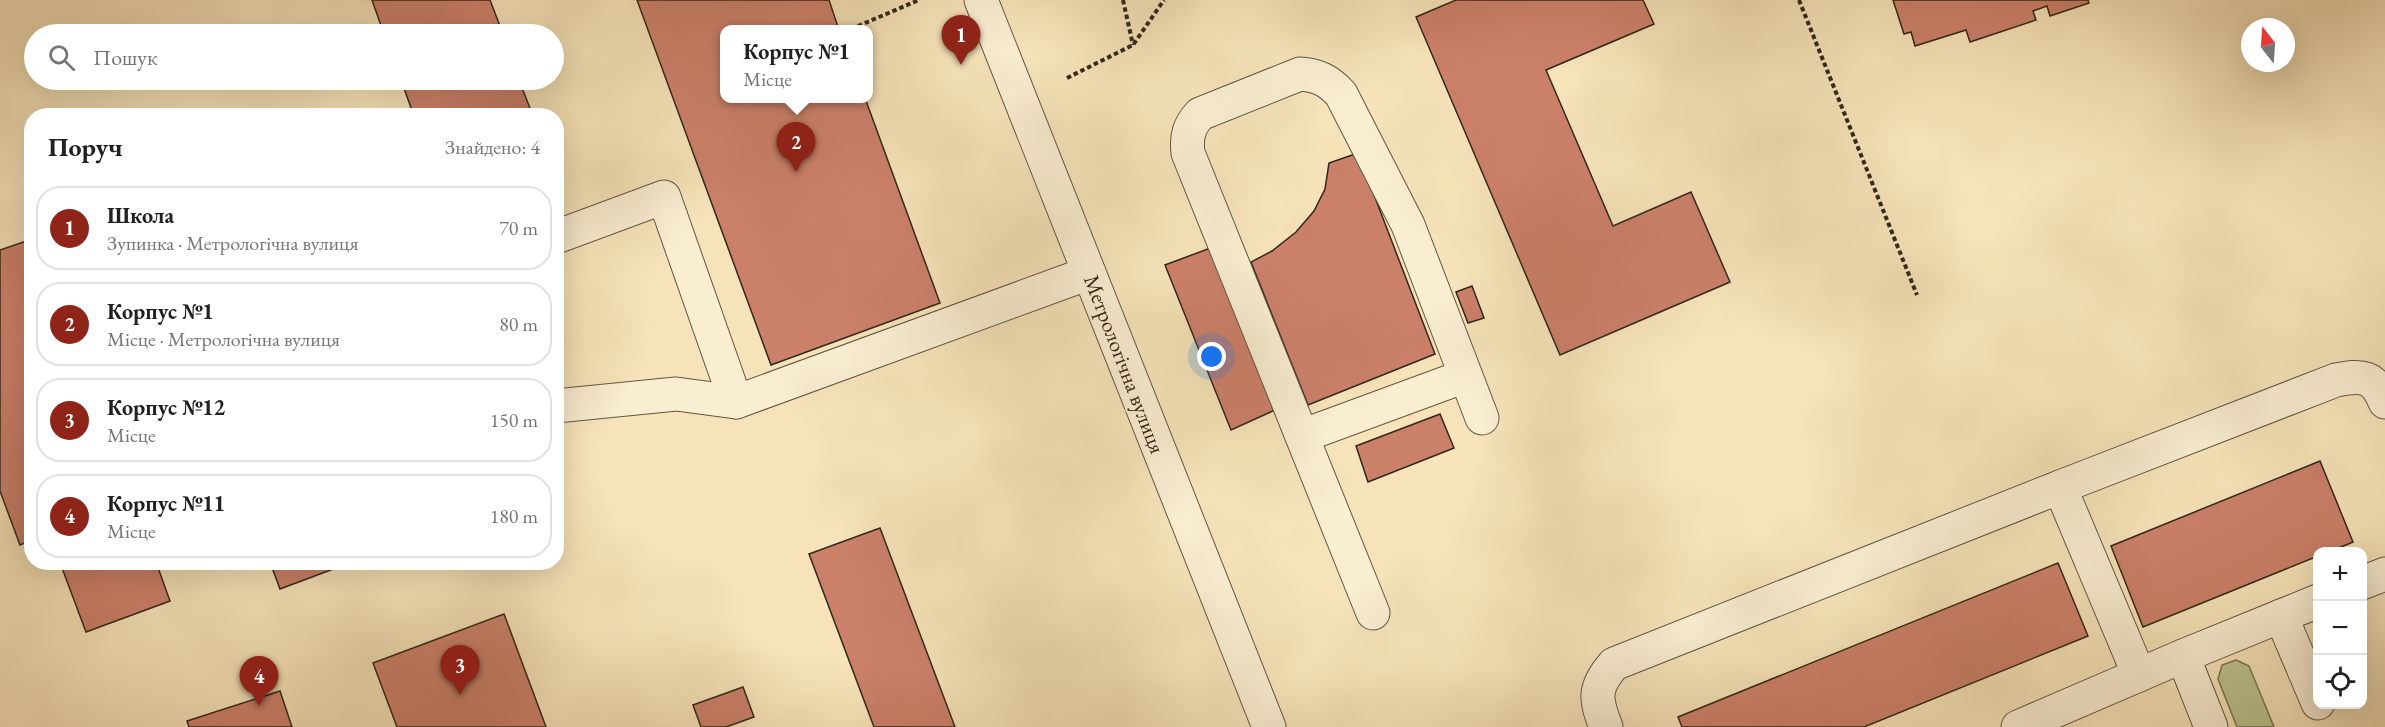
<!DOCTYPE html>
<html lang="uk">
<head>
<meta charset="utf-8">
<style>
  :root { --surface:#fff; --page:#f2f2f2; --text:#202124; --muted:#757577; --line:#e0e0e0; --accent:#8f2418 }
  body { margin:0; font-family:"EB Garamond",serif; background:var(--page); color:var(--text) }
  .controls { position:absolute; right:18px; bottom:18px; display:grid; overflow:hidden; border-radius:12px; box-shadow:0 6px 24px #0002 }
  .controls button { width:54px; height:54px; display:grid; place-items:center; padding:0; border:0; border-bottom:2px solid var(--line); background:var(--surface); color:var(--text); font:30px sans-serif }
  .compass { position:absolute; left:2241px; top:18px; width:54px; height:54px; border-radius:50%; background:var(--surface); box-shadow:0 6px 24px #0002; rotate:343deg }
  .you { position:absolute; left:1212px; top:357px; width:21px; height:21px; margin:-15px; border:4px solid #fff; border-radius:50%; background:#1a73e8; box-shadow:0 0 0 9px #1a73e833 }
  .badge { display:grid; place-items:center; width:39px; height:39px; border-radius:50%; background:var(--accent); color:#fff; font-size:20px; font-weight:700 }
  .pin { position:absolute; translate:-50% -50px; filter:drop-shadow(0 2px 3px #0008) }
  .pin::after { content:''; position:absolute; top:32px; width:21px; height:18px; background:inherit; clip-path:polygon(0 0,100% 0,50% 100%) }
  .popup { position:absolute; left:720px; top:25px; width:153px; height:78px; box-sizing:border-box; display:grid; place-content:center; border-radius:12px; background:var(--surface); filter:drop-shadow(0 2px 4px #0005); font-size:20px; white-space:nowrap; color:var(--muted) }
  .popup b { font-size:22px; color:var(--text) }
  .popup::after { content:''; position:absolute; left:50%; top:100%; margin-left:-12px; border:12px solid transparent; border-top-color:var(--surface) }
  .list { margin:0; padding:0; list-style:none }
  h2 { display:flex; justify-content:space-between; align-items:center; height:78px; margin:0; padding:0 24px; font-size:26px }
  h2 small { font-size:20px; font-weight:400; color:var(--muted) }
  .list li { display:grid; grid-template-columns:39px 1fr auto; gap:18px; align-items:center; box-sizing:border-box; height:84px; margin:0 12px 12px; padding:0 12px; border:2px solid var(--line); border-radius:24px }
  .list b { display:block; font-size:22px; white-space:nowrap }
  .list p { margin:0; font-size:20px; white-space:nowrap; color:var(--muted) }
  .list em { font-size:20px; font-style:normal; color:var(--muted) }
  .icon { flex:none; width:33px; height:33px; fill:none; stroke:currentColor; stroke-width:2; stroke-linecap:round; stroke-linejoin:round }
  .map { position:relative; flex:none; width:2385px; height:727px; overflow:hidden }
  .search { position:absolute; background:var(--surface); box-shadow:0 6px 24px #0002; left:24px; top:24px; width:540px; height:66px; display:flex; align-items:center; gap:15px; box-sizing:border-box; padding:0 21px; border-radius:33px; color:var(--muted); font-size:22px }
  .panel { position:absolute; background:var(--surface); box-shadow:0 6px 24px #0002; left:24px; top:108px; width:540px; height:462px; border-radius:24px }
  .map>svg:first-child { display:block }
</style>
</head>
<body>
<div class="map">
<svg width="2385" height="727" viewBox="0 0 2385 727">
  <rect width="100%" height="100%" fill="#f6e3b9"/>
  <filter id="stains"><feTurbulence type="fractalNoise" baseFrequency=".00333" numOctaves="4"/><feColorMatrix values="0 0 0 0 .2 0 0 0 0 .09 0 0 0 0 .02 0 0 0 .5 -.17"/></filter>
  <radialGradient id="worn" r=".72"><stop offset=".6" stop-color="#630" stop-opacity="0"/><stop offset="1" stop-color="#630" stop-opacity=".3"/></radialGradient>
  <polygon fill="#bbc490" stroke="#767655" stroke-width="1.5" points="2236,660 2249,666 2274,727 2237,727 2218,679 2222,665"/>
  <g fill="#cb806a" stroke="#31271a" stroke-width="1.5">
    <polygon points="372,0 490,0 503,34 384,34"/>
    <polygon points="637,0 829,0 839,30 724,30 724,98 865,98 940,303 771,365"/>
    <polygon points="1456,0 1643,0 1654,24 1546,70 1613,226 1691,192 1730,282 1560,355 1416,17"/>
    <polygon points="1893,0 2088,0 2089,3 2050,16 2047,6 2033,11 2036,20 1970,42 1966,30 1915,46 1911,32 1904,34"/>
    <polygon points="401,80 519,80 533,116 414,116"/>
    <polygon points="1358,153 1435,354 1308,405 1251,262 1272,251 1296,232 1314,211 1325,189 1329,163"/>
    <polygon points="32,239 32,540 20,545 0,491 0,250"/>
    <polygon points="1213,247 1275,410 1231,430 1165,265"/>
    <polygon points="1472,286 1484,318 1468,323 1456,292"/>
    <polygon points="1440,414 1454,448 1368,482 1356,446"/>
    <polygon points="2320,461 2353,542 2329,552 2318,552 2318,556 2143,627 2111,546"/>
    <polygon points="880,528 955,727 874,727 809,554"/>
    <polygon points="76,562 156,562 170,601 86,632 62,568"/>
    <polygon points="270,562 352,562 280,589"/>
    <polygon points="2058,563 2088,636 1864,727 1682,727 1678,717"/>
    <polygon points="504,614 546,727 397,727 373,663"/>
    <polygon points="743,687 754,717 726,727 701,727 693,705"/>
    <polygon points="280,691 292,727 189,727 187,721"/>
  </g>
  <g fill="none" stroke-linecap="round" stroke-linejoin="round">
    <defs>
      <g id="minor">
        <polyline points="981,0 1269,727"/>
        <polyline points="556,237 664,197 736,402"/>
        <polyline points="556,406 676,394 736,402 1089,273"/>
        <polyline points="1302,436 1465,376"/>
        <path d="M 2060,487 L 2336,380 C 2362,375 2374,375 2385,402"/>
        <polyline points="2362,583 2385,574"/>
        <path d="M 1373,613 L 1188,153 C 1186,136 1189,126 1200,114 L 1300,74 C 1318,75 1329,81 1341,94 L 1408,225 L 1482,418"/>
        <polyline points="2281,616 2318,703"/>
        <polyline points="2183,656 2211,727"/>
        <path d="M 1606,727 C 1595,699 1593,688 1614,664 L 2060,487 L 2139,675"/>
        <polyline points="2018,727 2183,656 2318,601"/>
      </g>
    </defs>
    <use href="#minor" stroke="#625642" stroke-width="35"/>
    <g stroke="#31271a" stroke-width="4" stroke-dasharray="4.5 3" stroke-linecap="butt">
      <polyline points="1123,0 1133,45"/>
      <polyline points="1799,0 1917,295"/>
      <polyline points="851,29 919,0"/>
      <polyline points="1067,78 1133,45 1164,0"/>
    </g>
    <use href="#minor" stroke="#f9edd2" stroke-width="33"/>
  </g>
  <g text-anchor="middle" stroke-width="4.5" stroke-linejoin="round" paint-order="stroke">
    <g font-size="22" fill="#31271a" stroke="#f9edd2">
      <text transform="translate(1125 364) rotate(69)" y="8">Метрологічна вулиця</text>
    </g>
  </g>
  <rect width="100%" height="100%" filter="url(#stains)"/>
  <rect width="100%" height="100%" fill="url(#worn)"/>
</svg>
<div class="controls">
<button>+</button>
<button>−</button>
<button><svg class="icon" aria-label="locate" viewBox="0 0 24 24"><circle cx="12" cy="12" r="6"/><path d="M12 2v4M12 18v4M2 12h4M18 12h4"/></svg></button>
</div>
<svg class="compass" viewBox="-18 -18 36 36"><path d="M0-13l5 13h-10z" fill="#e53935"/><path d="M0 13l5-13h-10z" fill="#757577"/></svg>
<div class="you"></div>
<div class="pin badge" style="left:961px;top:65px">1</div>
<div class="pin badge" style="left:796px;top:172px">2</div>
<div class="popup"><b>Корпус №1</b>Місце</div>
<div class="pin badge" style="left:460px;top:695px">3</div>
<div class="pin badge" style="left:259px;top:706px">4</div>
<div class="search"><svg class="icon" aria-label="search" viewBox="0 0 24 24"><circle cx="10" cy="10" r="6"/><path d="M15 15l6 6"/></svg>Пошук</div>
<section class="panel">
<h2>Поруч<small>Знайдено: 4</small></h2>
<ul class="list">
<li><span class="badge">1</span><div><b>Школа</b><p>Зупинка · Метрологічна вулиця</p></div><em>70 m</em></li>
<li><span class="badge">2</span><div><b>Корпус №1</b><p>Місце · Метрологічна вулиця</p></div><em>80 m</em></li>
<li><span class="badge">3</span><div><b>Корпус №12</b><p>Місце</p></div><em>150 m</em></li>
<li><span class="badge">4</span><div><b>Корпус №11</b><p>Місце</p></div><em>180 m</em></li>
</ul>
</section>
</div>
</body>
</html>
